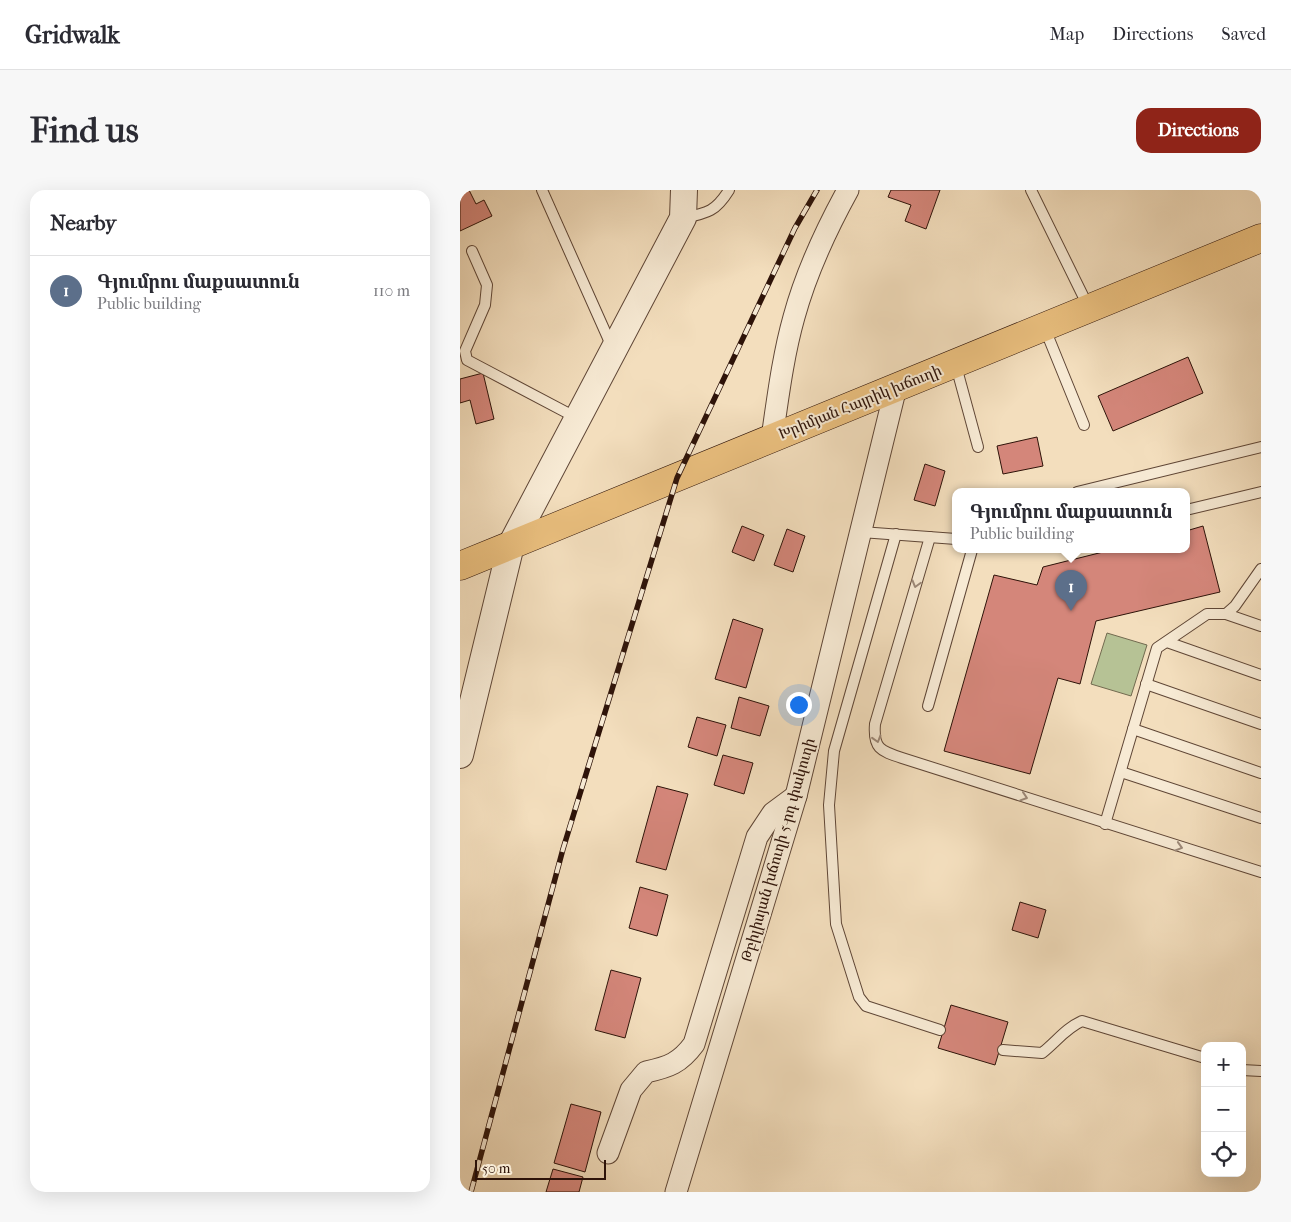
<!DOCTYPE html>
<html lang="en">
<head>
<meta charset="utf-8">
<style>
  :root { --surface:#fff; --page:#f7f7f7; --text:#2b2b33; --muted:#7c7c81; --line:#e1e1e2; --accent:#8f2418 }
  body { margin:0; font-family:"IM FELL French Canon","Noto Serif Armenian",serif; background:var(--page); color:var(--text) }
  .controls { position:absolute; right:15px; bottom:15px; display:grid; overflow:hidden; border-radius:10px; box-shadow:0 5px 20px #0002 }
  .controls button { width:45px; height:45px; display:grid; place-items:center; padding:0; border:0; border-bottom:1px solid var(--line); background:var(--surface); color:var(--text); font:25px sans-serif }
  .scale { position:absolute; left:15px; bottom:12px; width:131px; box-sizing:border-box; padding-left:5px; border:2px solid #2e1309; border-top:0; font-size:14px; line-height:18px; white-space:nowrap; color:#2e1309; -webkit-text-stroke:4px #f7ead4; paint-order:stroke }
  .you { position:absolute; left:338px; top:514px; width:18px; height:18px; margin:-12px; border:4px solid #fff; border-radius:50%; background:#1a73e8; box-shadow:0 0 0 8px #1a73e833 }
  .badge { display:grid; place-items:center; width:32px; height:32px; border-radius:50%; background:var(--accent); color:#fff; font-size:16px; font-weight:700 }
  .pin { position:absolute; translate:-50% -41px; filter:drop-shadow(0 1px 2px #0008) }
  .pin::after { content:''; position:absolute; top:26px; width:18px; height:15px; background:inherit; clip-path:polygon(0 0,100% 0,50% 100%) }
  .popup { position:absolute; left:492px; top:298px; width:238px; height:65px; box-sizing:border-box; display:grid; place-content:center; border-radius:10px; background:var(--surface); filter:drop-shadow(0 1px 4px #0005); font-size:16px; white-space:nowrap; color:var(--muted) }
  .popup b { font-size:19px; color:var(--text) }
  .popup::after { content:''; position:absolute; left:50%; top:100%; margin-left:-10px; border:10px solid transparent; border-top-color:var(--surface) }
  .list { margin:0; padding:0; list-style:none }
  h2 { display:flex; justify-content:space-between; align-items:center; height:65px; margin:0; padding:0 20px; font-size:21px }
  h2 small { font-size:16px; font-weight:400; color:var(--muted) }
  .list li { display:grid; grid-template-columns:32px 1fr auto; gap:15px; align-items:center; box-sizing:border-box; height:70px; padding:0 20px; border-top:1px solid var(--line) }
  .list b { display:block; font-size:19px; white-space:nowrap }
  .list p { margin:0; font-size:16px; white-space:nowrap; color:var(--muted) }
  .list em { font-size:16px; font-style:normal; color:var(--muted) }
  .icon { flex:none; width:28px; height:28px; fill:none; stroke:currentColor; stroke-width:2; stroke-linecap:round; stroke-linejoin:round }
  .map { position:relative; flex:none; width:801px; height:1002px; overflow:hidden; border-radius:15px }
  header { display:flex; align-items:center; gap:30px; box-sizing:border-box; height:70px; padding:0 25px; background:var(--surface); border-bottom:1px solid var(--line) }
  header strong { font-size:24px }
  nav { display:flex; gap:28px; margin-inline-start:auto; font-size:18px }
  .intro { display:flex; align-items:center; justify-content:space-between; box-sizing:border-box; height:120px; padding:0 30px }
  h1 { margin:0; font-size:35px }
  .button { padding:12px 22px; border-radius:15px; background:var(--accent); color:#fff; font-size:18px; font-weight:700 }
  main { display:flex; gap:30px; padding:0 30px }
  aside { flex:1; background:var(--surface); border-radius:15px; box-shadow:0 5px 20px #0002 }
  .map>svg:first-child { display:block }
</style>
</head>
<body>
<header>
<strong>Gridwalk</strong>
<nav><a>Map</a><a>Directions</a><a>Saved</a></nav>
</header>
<div class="intro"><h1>Find us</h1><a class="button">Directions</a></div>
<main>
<aside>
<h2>Nearby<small></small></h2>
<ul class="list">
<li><span class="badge" style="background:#5c6f8a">1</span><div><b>Գյումրու մաքսատուն</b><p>Public building</p></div><em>110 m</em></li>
</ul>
</aside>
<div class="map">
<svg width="801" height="1002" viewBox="0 0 801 1002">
  <rect width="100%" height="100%" fill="#f3debd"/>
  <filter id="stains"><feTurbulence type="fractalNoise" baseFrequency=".004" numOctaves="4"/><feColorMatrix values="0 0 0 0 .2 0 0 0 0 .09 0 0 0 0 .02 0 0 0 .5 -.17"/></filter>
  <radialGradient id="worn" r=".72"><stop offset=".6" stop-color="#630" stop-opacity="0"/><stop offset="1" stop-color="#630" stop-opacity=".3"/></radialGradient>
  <polygon fill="#b6c295" stroke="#726a4f" points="647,443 687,455 671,506 631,494"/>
  <g fill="#d4867a" stroke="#2e1309">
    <polygon points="0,0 9,0 16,14 24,10 32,26 0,41"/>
    <polygon points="431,0 480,0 466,39 445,31 451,15 428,7"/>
    <polygon points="728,167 743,203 653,241 638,206"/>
    <polygon points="23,183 34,229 16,234 10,210 0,213 0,189"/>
    <polygon points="577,247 583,276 543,284 537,256"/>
    <polygon points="465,274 485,281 475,316 454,310"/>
    <polygon points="282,336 304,345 294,371 272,362"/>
    <polygon points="743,336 760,402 636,431 620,494 598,488 570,584 484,561 534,385 577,395 583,377 651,360 726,360 726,341"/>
    <polygon points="327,339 345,346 333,382 314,375"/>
    <polygon points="273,429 303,439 286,498 255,489"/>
    <polygon points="279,507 309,516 300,546 271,538"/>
    <polygon points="237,527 266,535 257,566 228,557"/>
    <polygon points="263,565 293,573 284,604 254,595"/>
    <polygon points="197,596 228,604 206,680 176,672"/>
    <polygon points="180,697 208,705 197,746 169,738"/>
    <polygon points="560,712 586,720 578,748 552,740"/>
    <polygon points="151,780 181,788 165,848 135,840"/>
    <polygon points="491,815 548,832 535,875 478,858"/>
    <polygon points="111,914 141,922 125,982 94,973"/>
    <polygon points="93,979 123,987 119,1002 86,1002"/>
  </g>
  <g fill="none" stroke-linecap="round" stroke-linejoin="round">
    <defs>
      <g id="service">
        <polyline points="82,0 152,157"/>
        <polyline points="571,0 629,118"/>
        <path d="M 224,28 C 248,23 256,21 269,0"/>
        <polyline points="12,61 27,95 25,115 5,161 7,170 117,228"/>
        <polyline points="585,139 624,235"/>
        <polyline points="496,176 518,257"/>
        <polyline points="617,302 801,257"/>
        <polyline points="726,320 801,302"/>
        <polyline points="401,342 496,349"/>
        <polyline points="436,344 374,561 369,615 376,734 399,807 406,816 480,840"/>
        <path d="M 470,347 L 415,534 C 413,558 420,561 442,568 L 801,682"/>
        <polyline points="766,424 801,436"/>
        <polyline points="707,452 801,485"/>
        <polyline points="686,494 801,534"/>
        <polyline points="468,516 512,360"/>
        <polyline points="673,539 801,583"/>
        <polyline points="661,582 801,628"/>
        <polyline points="645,634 697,458 747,424 766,424 775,416 801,379"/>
        <path d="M 543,860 L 582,863 C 596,852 606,838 622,831 L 745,868"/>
        <polyline points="782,880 801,881"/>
      </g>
      <g id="minor">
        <path d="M 312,248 C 318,207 323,166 334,127 C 346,83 366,40 388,0"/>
        <path d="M 148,963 L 171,900 L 186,882 C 209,877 220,873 234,854 L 297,647 L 313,623 L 336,606"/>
        <polyline points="216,1002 336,606 436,197"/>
      </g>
      <polyline id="tertiary" points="0,565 51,355 223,28 224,0"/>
      <polyline id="trunk" points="0,376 801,48"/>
    </defs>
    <use href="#service" stroke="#5f4636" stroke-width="12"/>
    <use href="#minor" stroke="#5f4636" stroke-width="23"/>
    <use href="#tertiary" stroke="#5f4636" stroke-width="28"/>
    <use href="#trunk" stroke="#2e1309" stroke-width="29"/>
    <use href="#service" stroke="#f7ead4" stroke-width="10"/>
    <use href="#minor" stroke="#f7ead4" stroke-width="21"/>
    <use href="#tertiary" stroke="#f7ead4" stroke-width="26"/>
    <use href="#trunk" stroke="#eabf7e" stroke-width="28"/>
    <defs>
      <polyline id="rail" points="11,1002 103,659 217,288 335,38 357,0"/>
    </defs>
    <use href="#rail" stroke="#2e1309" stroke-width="5.5"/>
    <use href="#rail" stroke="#f7ead4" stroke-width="4" stroke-dasharray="11" stroke-linecap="butt"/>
  </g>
  <defs><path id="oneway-chevron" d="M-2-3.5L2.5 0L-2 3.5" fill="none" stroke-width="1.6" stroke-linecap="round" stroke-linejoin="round" transform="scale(1.25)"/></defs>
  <g stroke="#9d8979">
    <use href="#oneway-chevron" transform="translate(456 394) rotate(106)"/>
    <use href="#oneway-chevron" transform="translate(417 549) rotate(73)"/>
    <use href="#oneway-chevron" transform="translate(564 607) rotate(18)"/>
    <use href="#oneway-chevron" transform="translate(719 657) rotate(17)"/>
  </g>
  <g text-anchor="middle" stroke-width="4" stroke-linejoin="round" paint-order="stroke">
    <g font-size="15" fill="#2e1309" stroke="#f7ead4">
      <text transform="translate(400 212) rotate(-22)" y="5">Խրիմյան Հայրիկ խճուղի</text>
      <text transform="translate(318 660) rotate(-74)" y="5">Թբիլիսյան խճուղի 5-րդ փակուղի</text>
    </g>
  </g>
  <rect width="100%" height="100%" filter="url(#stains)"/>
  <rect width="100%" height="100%" fill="url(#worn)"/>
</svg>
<div class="controls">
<button>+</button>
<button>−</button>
<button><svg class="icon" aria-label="locate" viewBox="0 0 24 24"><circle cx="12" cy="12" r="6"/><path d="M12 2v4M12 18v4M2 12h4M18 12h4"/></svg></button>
</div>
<div class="scale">50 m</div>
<div class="you"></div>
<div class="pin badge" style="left:611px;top:421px;background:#5c6f8a">1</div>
<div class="popup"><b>Գյումրու մաքսատուն</b>Public building</div>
</div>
</main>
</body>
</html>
